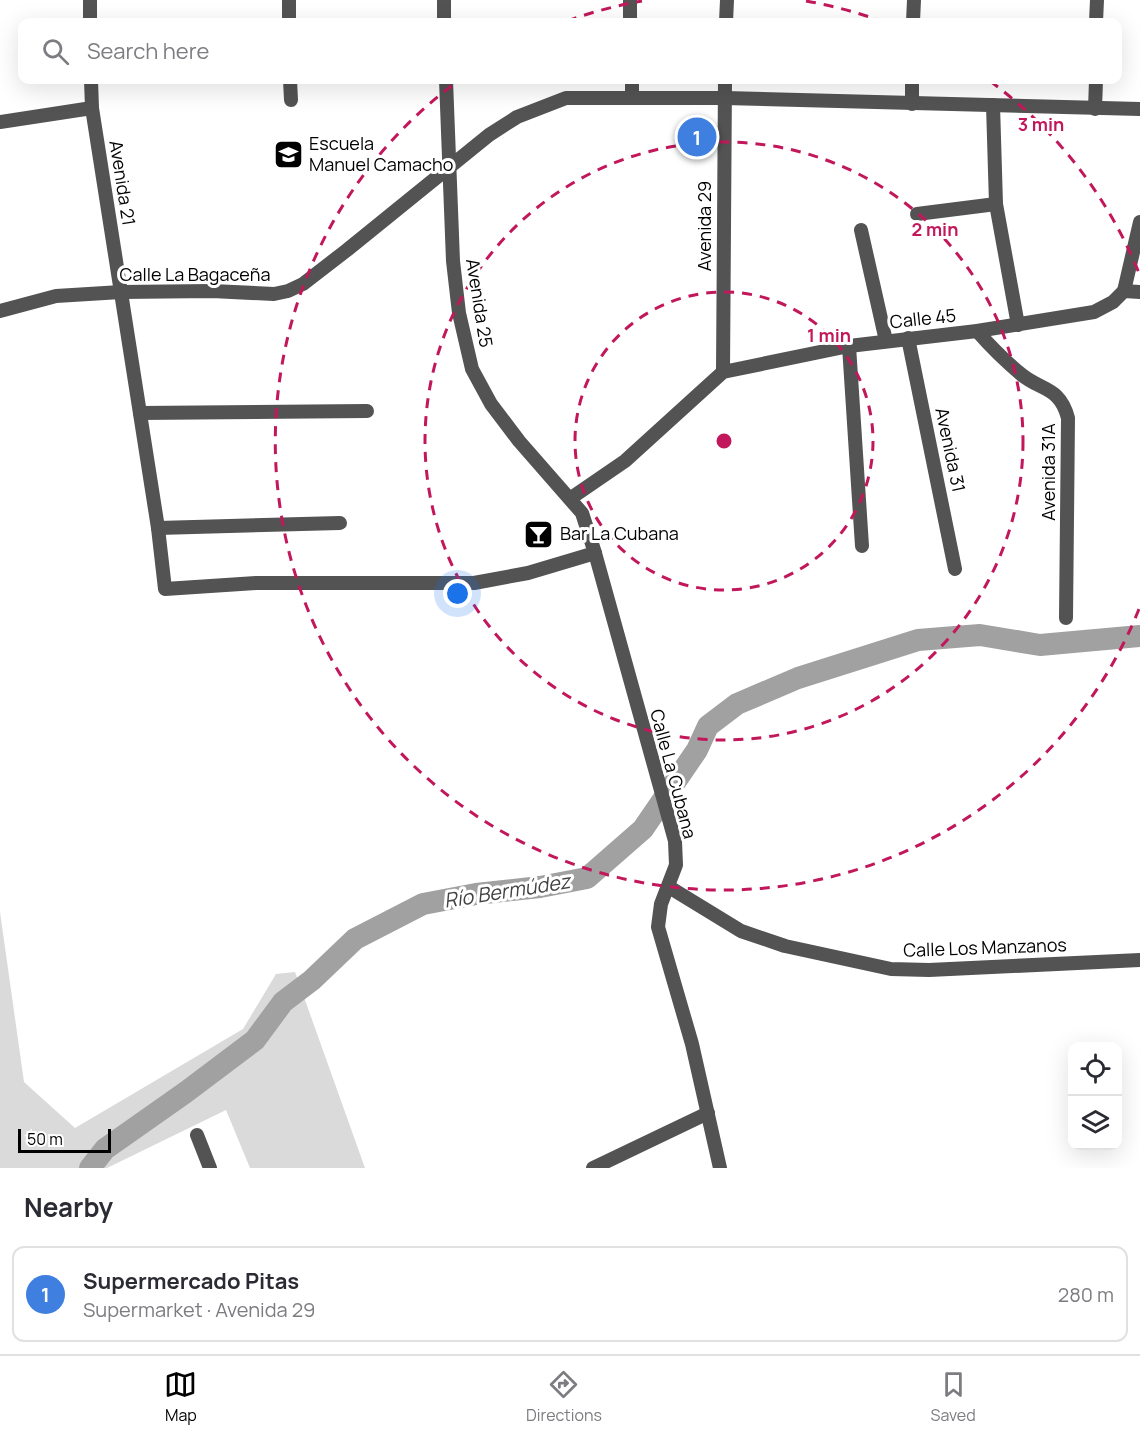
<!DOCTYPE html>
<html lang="en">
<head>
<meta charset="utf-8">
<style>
  :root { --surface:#fff; --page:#f7f7f7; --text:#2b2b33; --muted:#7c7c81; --line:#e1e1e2; --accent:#000 }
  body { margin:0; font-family:Manrope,sans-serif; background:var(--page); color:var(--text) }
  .controls { position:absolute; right:18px; bottom:18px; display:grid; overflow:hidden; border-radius:12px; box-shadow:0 6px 24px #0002 }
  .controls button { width:54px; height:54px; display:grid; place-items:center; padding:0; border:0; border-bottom:2px solid var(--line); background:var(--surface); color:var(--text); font:30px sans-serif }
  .scale { position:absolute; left:18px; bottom:15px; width:93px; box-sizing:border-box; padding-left:6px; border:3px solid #000; border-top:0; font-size:16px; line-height:21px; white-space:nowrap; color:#000; -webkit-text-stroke:4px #fff; paint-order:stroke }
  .you { position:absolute; left:458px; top:594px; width:21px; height:21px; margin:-15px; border:4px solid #fff; border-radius:50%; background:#1a73e8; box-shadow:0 0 0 9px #1a73e833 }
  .badge { display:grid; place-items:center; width:39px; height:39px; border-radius:50%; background:var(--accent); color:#fff; font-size:20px; font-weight:700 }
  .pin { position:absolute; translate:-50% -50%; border:3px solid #fff; box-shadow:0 2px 6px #0006 }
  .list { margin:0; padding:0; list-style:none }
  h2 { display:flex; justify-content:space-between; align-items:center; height:78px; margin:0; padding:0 24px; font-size:26px }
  h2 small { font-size:20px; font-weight:400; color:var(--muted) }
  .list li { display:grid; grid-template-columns:39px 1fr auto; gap:18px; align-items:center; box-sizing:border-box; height:96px; margin:0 12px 12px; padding:0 12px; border:2px solid var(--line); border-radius:12px }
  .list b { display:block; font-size:22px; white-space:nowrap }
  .list p { margin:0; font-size:20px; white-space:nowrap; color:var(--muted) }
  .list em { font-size:20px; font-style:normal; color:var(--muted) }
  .icon { flex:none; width:33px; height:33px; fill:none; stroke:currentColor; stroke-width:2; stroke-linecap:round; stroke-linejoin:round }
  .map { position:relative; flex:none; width:1140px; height:1168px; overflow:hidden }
  .search { position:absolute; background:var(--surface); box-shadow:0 6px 24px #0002; left:18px; right:18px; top:18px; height:66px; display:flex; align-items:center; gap:15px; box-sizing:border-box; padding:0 21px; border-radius:12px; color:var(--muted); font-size:22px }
  .sheet { height:186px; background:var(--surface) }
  nav { display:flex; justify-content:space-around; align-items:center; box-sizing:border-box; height:84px; border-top:2px solid var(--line); background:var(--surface); font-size:16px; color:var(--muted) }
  nav a { display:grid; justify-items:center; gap:3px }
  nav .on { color:var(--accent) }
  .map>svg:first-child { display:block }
</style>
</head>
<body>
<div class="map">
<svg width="1140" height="1168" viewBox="0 0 1140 1168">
  <rect width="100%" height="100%" fill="#fff"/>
  <polygon fill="#dadada" points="0,912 24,1082 75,1128 243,1029 276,974 295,972 365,1168 250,1168 226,1110 107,1168 0,1168"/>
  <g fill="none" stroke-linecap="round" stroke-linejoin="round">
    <polyline stroke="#a1a1a1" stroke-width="22" points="90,1168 105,1149 186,1092 255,1040 283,1002 312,980 355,939 423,904 476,894 540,887 587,878 643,829 697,750 708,726 737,704 798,678 918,640 980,635 1040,645 1140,636"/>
    <g stroke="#535353" stroke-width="14">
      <polyline points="90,0 90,22"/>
      <polyline points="289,0 289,22"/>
      <polyline points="444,0 444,22"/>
      <polyline points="630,0 630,22"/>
      <polyline points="726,22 727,0"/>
      <polyline points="913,22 914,0"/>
      <polyline points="1096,22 1097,0"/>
      <polyline points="91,80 92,108 158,528 165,589 256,583 474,583 528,573 595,553"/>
      <polyline points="290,80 291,100"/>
      <polyline points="446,80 453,261 459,313 472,369 491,404 519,441 582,513 595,553 675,841 676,865 661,904 658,927 692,1044 720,1168"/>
      <polyline points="632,80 632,97"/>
      <polyline points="912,104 912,80"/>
      <polyline points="993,105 996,204 1018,325"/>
      <polyline points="1095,109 1096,80"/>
      <polyline points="0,122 92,108"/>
      <polyline points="917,214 996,204"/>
      <polyline points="861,230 886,341"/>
      <polyline points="1124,291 1140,222"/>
      <polyline points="0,311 56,296 121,292 212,291 274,294 288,291 303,284 347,250 489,135 517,117 566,98 725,98 1140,109"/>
      <path d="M 977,331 C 991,347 1005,361 1022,375 C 1042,391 1060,387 1068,418 L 1066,618"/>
      <polyline points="908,338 955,569"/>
      <polyline points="849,346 862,546"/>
      <polyline points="723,372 725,80"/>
      <polyline points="140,413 367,411"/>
      <polyline points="571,498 625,461 723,372 849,346 977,331 1094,312 1113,302 1124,291 1140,292"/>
      <polyline points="158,528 340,523"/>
      <polyline points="669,887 741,931 785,946 891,969 929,970 1140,960"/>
      <polyline points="197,1135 210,1168"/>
      <polyline points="593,1168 708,1113"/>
    </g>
  </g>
  <g fill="none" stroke="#c2185b" stroke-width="3" stroke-dasharray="10 8">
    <circle cx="724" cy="441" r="149"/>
    <circle cx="724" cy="441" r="299"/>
    <path d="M1139 609A448 448 0 1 1 458 81M567 21A448 448 0 0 1 642 1M806 1A448 448 0 0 1 881 21M990 81A448 448 0 0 1 1139 273"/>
  </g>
  <defs>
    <symbol id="school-square" viewBox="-11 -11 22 22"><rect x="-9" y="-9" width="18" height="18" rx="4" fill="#000" stroke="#fff"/><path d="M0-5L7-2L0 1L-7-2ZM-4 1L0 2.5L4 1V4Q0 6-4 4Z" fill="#fff"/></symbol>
    <symbol id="bar-square" viewBox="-11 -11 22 22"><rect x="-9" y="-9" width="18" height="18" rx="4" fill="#000" stroke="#fff"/><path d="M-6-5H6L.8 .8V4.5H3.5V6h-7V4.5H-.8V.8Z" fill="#fff"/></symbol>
  </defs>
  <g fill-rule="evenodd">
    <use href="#school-square" x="272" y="138" width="33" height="33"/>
    <use href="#bar-square" x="522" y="518" width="33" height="33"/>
  </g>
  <g text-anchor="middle" stroke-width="6" stroke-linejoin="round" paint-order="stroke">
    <g font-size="18" fill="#000" stroke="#fff" text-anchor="start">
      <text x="309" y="150">Escuela<tspan x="309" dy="21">Manuel Camacho</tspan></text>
      <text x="560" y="540">Bar La Cubana</text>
    </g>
    <g font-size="18" fill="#000" stroke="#fff">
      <text transform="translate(122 183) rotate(81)" y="6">Avenida 21</text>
      <text transform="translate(705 226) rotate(-90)" y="6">Avenida 29</text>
      <text x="195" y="281">Calle La Bagaceña</text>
      <text transform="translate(479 303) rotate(81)" y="6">Avenida 25</text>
      <text transform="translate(923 319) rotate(-6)" y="6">Calle 45</text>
      <text transform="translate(950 450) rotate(78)" y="6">Avenida 31</text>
      <text transform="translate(1049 472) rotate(-90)" y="6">Avenida 31A</text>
      <text transform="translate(673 774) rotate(75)" y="6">Calle La Cubana</text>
      <text transform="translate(985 948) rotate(-2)" y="6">Calle Los Manzanos</text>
    </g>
    <g font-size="20" font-style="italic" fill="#424242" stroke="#fff">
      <text transform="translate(507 891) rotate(-9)" y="7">Río Bermúdez</text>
    </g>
  </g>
  <circle cx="724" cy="441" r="9" fill="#c2185b" stroke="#fff" stroke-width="3"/>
  <g font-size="18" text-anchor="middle" font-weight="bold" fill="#c2185b" stroke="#fff" stroke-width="6" stroke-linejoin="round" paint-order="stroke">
    <text x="1041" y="131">3 min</text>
    <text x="935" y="236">2 min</text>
    <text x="829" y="342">1 min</text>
  </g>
</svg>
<div class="controls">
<button><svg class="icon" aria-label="locate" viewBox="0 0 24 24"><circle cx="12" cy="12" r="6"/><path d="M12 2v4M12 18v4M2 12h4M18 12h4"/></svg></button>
<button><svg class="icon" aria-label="layers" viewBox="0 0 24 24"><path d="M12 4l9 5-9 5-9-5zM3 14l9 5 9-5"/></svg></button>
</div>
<div class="scale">50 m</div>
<div class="you"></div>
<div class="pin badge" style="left:697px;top:137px;background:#3f7fe0">1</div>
<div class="search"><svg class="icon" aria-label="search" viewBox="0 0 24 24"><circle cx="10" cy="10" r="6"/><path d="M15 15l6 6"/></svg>Search here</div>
</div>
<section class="sheet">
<h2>Nearby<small></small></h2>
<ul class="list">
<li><span class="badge" style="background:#3f7fe0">1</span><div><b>Supermercado Pitas</b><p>Supermarket · Avenida 29</p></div><em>280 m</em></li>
</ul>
</section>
<nav>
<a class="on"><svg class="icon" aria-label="map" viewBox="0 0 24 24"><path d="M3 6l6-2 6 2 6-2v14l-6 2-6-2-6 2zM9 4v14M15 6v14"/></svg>Map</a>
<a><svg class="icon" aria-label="directions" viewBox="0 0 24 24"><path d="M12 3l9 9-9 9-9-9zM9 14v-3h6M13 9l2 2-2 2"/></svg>Directions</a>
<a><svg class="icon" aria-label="saved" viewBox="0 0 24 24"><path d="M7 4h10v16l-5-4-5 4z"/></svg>Saved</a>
</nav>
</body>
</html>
